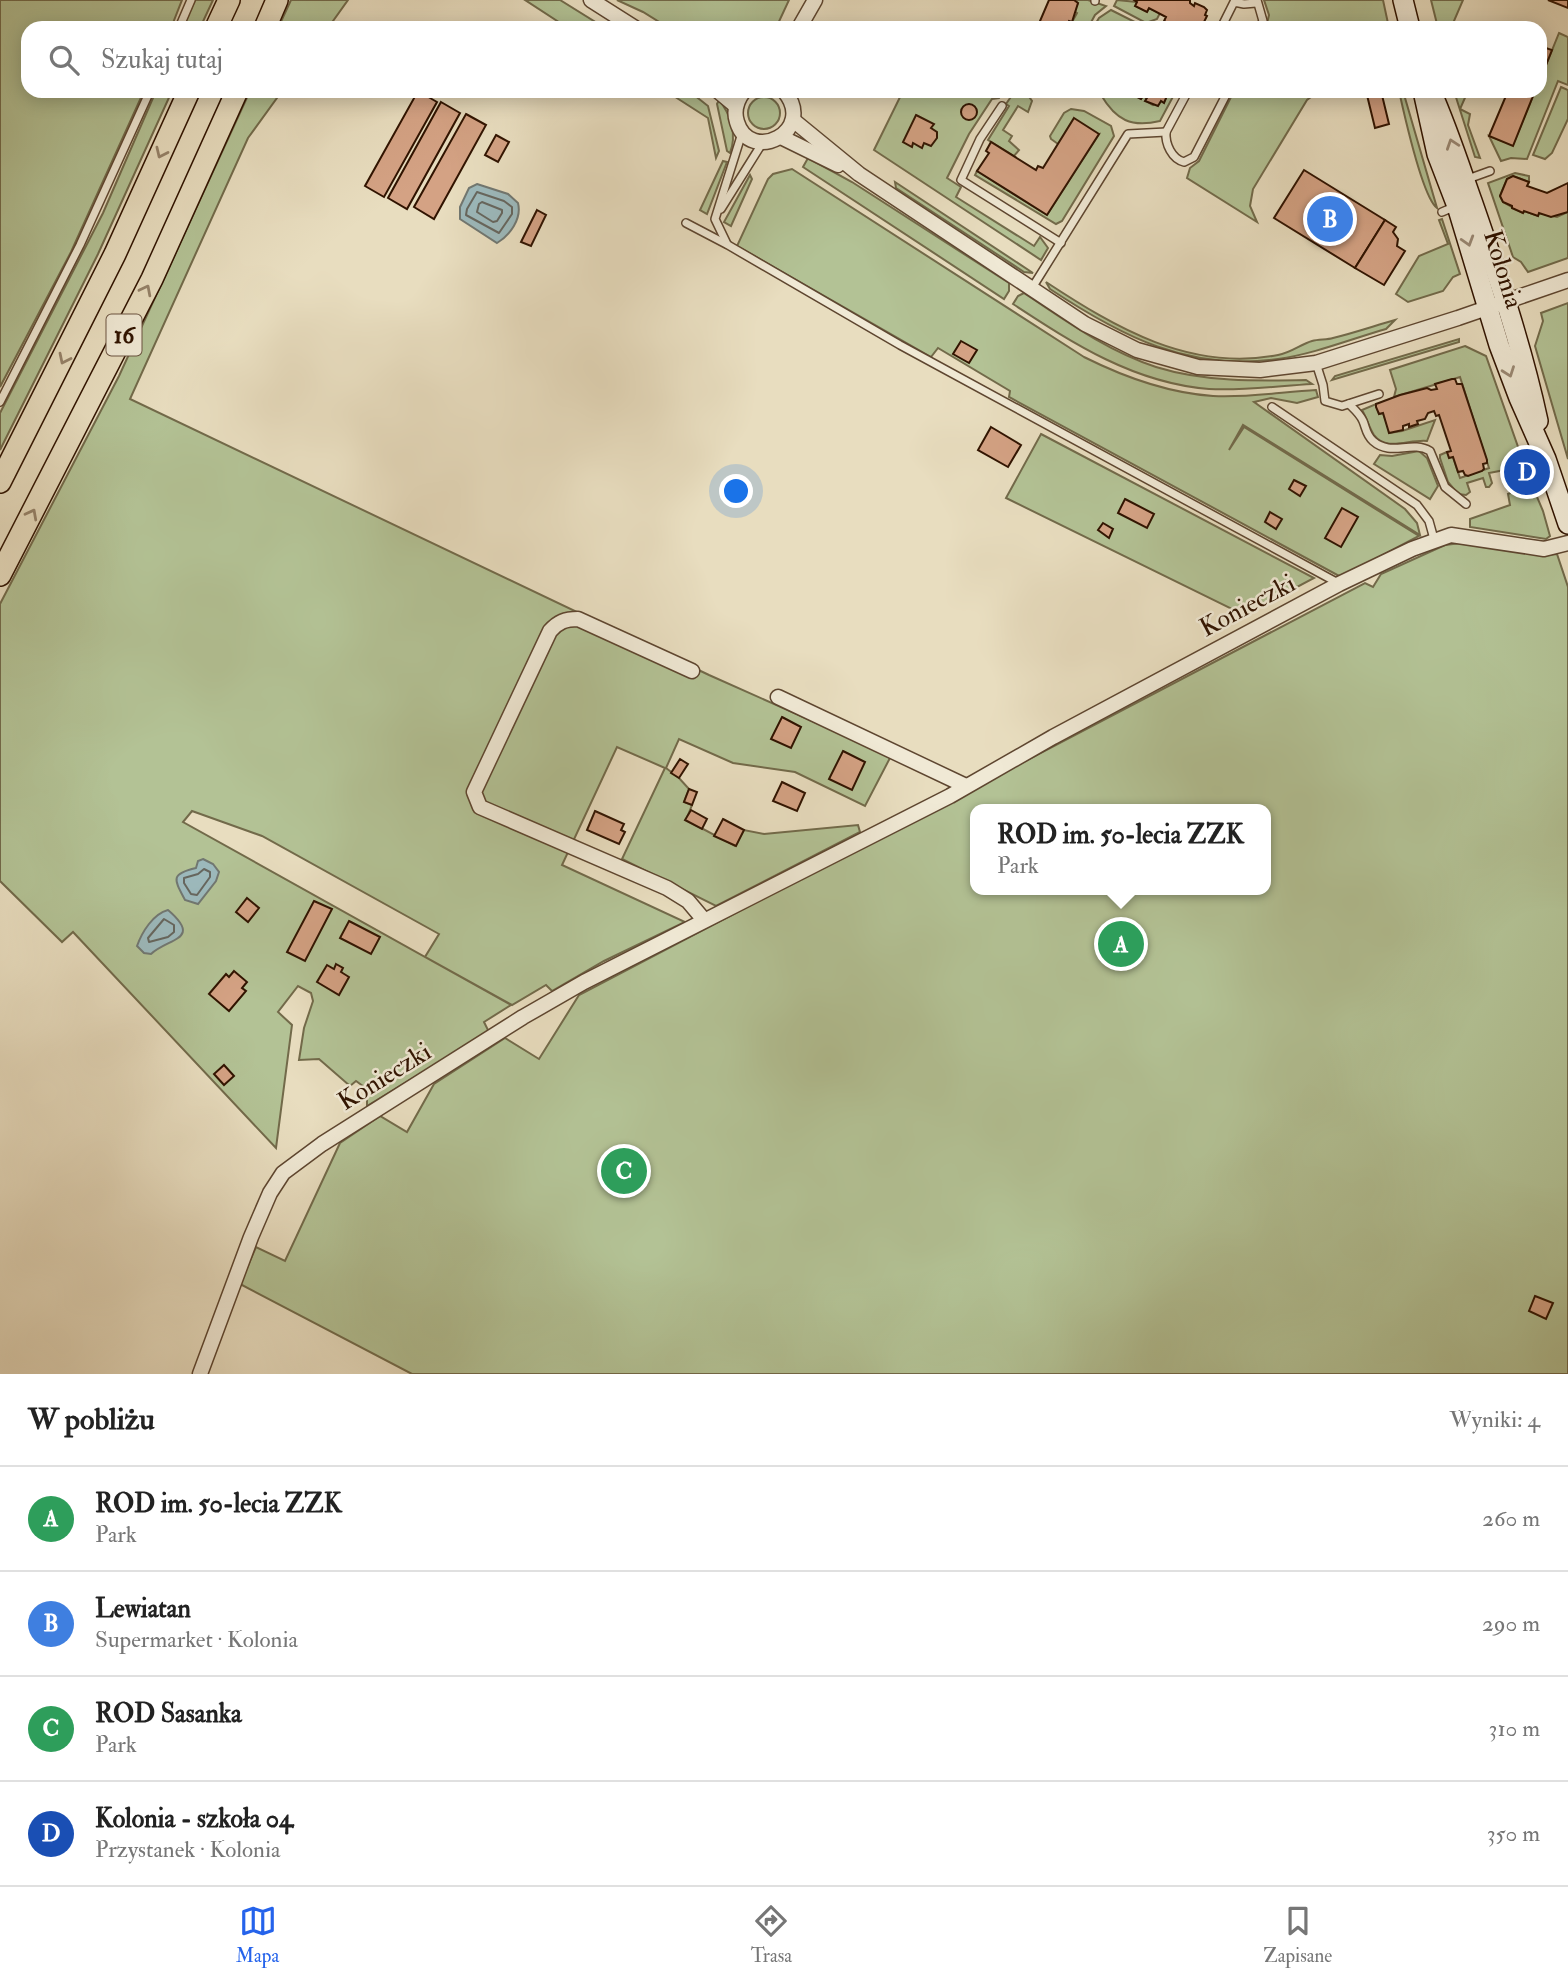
<!DOCTYPE html>
<html lang="pl">
<head>
<meta charset="utf-8">
<style>
  :root { --surface:#fff; --page:#f2f2f2; --text:#222; --muted:#767676; --line:#e0e0e0; --accent:#2563eb }
  body { margin:0; font-family:"IM FELL Double Pica",serif; background:var(--page); color:var(--text) }
  .you { position:absolute; left:737px; top:492px; width:24px; height:24px; margin:-18px; border:5px solid #fff; border-radius:50%; background:#1a73e8; box-shadow:0 0 0 10px #1a73e833 }
  .badge { display:grid; place-items:center; width:46px; height:46px; border-radius:50%; background:var(--accent); color:#fff; font-size:23px; font-weight:700 }
  .pin { position:absolute; translate:-50% -50%; border:4px solid #fff; box-shadow:0 2px 7px #0006 }
  .popup { position:absolute; left:970px; top:804px; width:301px; height:91px; box-sizing:border-box; display:grid; place-content:center; border-radius:14px; background:var(--surface); filter:drop-shadow(0 2px 5px #0005); font-size:23px; white-space:nowrap; color:var(--muted) }
  .popup b { font-size:26px; color:var(--text) }
  .popup::after { content:''; position:absolute; left:50%; top:100%; margin-left:-14px; border:14px solid transparent; border-top-color:var(--surface) }
  .list { margin:0; padding:0; list-style:none }
  h2 { display:flex; justify-content:space-between; align-items:center; height:91px; margin:0; padding:0 28px; font-size:30px }
  h2 small { font-size:23px; font-weight:400; color:var(--muted) }
  .list li { display:grid; grid-template-columns:46px 1fr auto; gap:21px; align-items:center; box-sizing:border-box; height:105px; padding:0 28px; border-top:2px solid var(--line) }
  .list b { display:block; font-size:26px; white-space:nowrap }
  .list p { margin:0; font-size:23px; white-space:nowrap; color:var(--muted) }
  .list em { font-size:23px; font-style:normal; color:var(--muted) }
  .icon { flex:none; width:38px; height:38px; fill:none; stroke:currentColor; stroke-width:2; stroke-linecap:round; stroke-linejoin:round }
  .map { position:relative; flex:none; width:1568px; height:1374px; overflow:hidden }
  .search { position:absolute; background:var(--surface); box-shadow:0 4px 18px #0003; left:21px; right:21px; top:21px; height:77px; display:flex; align-items:center; gap:18px; box-sizing:border-box; padding:0 24px; border-radius:21px; color:var(--muted); font-size:26px }
  .sheet { height:511px; background:var(--surface) }
  nav { display:flex; justify-content:space-around; align-items:center; box-sizing:border-box; height:98px; border-top:2px solid var(--line); background:var(--surface); font-size:19px; color:var(--muted) }
  nav a { display:grid; justify-items:center; gap:4px }
  nav .on { color:var(--accent) }
  .map>svg:first-child { display:block }
</style>
</head>
<body>
<div class="map">
<svg width="1568" height="1374" viewBox="0 0 1568 1374">
  <rect width="100%" height="100%" fill="#e8ddbf"/>
  <filter id="stains"><feTurbulence type="fractalNoise" baseFrequency=".00286" numOctaves="4"/><feColorMatrix values="0 0 0 0 .2 0 0 0 0 .09 0 0 0 0 .02 0 0 0 .5 -.17"/></filter>
  <radialGradient id="worn" r=".72"><stop offset=".6" stop-color="#630" stop-opacity="0"/><stop offset="1" stop-color="#630" stop-opacity=".3"/></radialGradient>
  <g fill="#b3c295" stroke="#726a4a" stroke-width="2" fill-rule="evenodd">
    <polygon points="0,0 182,0 171,28 28,28 28,91 144,91 71,252 0,387"/>
    <polygon points="195,0 213,0 200,28 182,28"/>
    <polygon points="291,0 348,0 328,28 278,28"/>
    <polygon points="525,0 560,0 605,28 568,28"/>
    <polygon points="617,0 789,0 776,28 669,28 643,12"/>
    <polygon points="1074,0 1088,0 1106,6 1095,15 1088,28 1066,28 1069,21 1072,22 1077,13 1074,11 1078,3"/>
    <polygon points="1117,0 1137,2 1136,6 1147,12 1149,8 1160,13 1157,19 1146,23 1114,6"/>
    <polygon points="1264,0 1383,0 1389,28 1266,28 1269,15"/>
    <polygon points="1431,0 1463,0 1451,28 1438,28"/>
    <polygon points="1111,10 1143,26 1143,28 1093,28 1099,18"/>
    <polygon points="1559,33 1568,37 1568,85 1558,81 1527,159 1511,158 1501,161 1489,136 1513,145 1535,91 1540,91 1540,80"/>
    <polygon points="1561,87 1568,90 1568,119 1552,153 1545,159 1533,155"/>
    <polygon points="156,91 172,91 98,254 0,450 0,413 103,213"/>
    <polygon points="250,91 282,91 248,138 130,399 709,675 891,756 865,806 795,772 733,763 679,739 666,768 679,778 689,789 684,802 692,805 686,820 735,846 744,830 764,834 858,825 860,832 716,906 622,859 665,768 617,747 562,865 685,922 604,961 552,991 546,985 512,1005 425,957 439,934 262,836 192,811 183,822 511,1005 484,1022 489,1032 367,1106 367,1089 356,1081 350,1086 319,1059 299,1060 304,1028 313,1001 311,993 298,986 278,1012 292,1025 276,1148 73,932 62,942 0,881 0,604 119,376"/>
    <polygon points="666,91 689,91 708,106 719,151 716,158 708,118"/>
    <polygon points="903,91 1004,91 999,98 992,99 969,134 947,178 961,187 956,197 1034,246 1040,237 1048,248 1041,260 874,150"/>
    <polygon points="1015,91 1025,91 1032,101 1028,112 1018,106 1003,130 1012,136 1009,141 1019,150 1014,156 988,140 1009,106 1006,104"/>
    <path d="M 1102,91 L 1126,91 L 1141,99 L 1143,96 L 1147,98 L 1146,101 L 1153,105 L 1161,101 L 1164,102 L 1169,91 L 1176,91 L 1160,121 C 1131,128 1116,120 1101,95 Z"/>
    <polygon points="1234,91 1319,91 1307,100 1253,189 1250,206 1257,222 1187,178 1190,168 1199,161"/>
    <path d="M 1399,91 L 1403,91 L 1437,208 C 1422,197 1404,113 1399,91 Z"/>
    <polygon points="1454,91 1468,91 1460,109 1470,114 1468,125 1480,158 1475,157"/>
    <circle cx="764" cy="113" r="16"/>
    <path d="M 719,100 C 731,114 737,136 730,153 L 727,151 L 717,104 Z"/>
    <polygon points="1071,109 1084,111 1111,126 1114,136 1062,221 1056,224 975,175 977,171 1047,215 1099,134 1058,144 1051,139 1050,136 1064,113"/>
    <polygon points="808,158 852,182 1009,283 1009,291 1004,299 803,167"/>
    <polygon points="723,161 727,162 707,214 700,210"/>
    <path d="M 792,169 L 1084,357 C 1124,377 1168,393 1213,396 C 1247,398 1282,392 1316,390 L 1318,397 L 1297,403 L 1271,398 L 1254,402 L 1405,509 L 1417,523 L 1420,535 L 1243,425 L 1229,450 L 1244,427 L 1419,536 L 1341,577 L 1009,397 L 1010,391 L 938,348 L 931,357 L 737,246 L 768,179 L 773,174 Z"/>
    <polygon points="1515,173 1529,176 1529,182 1513,176 1507,179 1500,196 1503,202 1523,213 1524,211 1538,216 1539,213 1557,217 1568,212 1568,258 1528,272 1521,262 1513,257 1488,183"/>
    <polygon points="750,175 752,179 731,226 724,222"/>
    <polygon points="895,182 1033,273 1024,272 896,188"/>
    <polygon points="1442,219 1460,274 1453,277 1443,291 1408,302 1396,294 1419,256 1448,244 1439,220"/>
    <path d="M 1046,282 C 1116,328 1190,372 1278,355 C 1291,353 1301,344 1312,341 C 1319,339 1327,340 1333,338 C 1354,333 1374,326 1395,320 L 1386,329 C 1351,339 1314,354 1278,359 C 1189,372 1121,336 1050,289 Z"/>
    <path d="M 1024,293 C 1066,321 1107,351 1156,367 C 1204,382 1256,381 1306,380 L 1312,384 C 1278,386 1243,391 1209,389 C 1134,383 1074,344 1013,304 L 1018,296 Z"/>
    <polygon points="1568,303 1568,459 1535,346 1543,321 1541,313"/>
    <polygon points="1459,339 1459,342 1332,380 1335,376"/>
    <polygon points="1465,346 1486,356 1523,461 1521,465 1525,476 1529,478 1543,511 1550,536 1546,539 1470,527 1470,519 1510,505 1508,494 1518,490 1510,469 1489,473 1492,483 1489,487 1486,487 1483,478 1467,483 1470,492 1466,495 1458,494 1448,482 1440,458 1440,455 1447,452 1453,457 1460,478 1489,468 1460,377 1394,397 1396,389 1390,370"/>
    <path d="M 1376,404 L 1379,414 L 1383,413 L 1390,433 L 1402,431 L 1435,420 L 1427,441 C 1409,439 1387,452 1374,435 C 1369,428 1367,418 1362,410 Z"/>
    <polygon points="1041,434 1314,578 1244,615 1006,498"/>
    <polygon points="1419,451 1427,458 1438,486 1430,499 1374,464 1380,455 1392,456"/>
    <path d="M 1461,543 L 1542,555 L 1557,554 L 1568,587 L 1568,1374 L 412,1374 L 240,1284 L 256,1247 L 285,1261 L 340,1143 L 380,1116 L 407,1132 L 434,1084 L 505,1038 L 539,1059 L 579,995 L 1365,583 L 1373,587 L 1381,574 L 1445,545 ZM 976,809 L 1266,809 L 1266,890 L 976,890 Z"/>
  </g>
  <g fill="#9cb9bc" stroke="#717771" stroke-width="2">
    <path d="M 477,184 L 508,194 L 518,203 C 522,219 510,235 497,243 L 460,219 L 460,207 L 469,188 Z"/>
    <path d="M 203,859 L 213,864 L 219,872 L 216,881 L 198,904 L 185,900 C 174,879 170,874 196,868 L 198,861 Z"/>
    <path d="M 168,910 C 203,940 168,938 151,954 L 144,953 L 137,946 C 142,932 153,914 168,910 Z"/>
  </g>
  <g fill="none" stroke-linecap="round" stroke-linejoin="round">
    <g stroke="#66665e" stroke-width="2">
      <polygon points="477,192 504,201 512,207 512,214 499,233 466,215 467,209"/>
      <polygon points="482,202 502,210 502,213 497,221 493,222 477,212 479,204"/>
      <polygon points="204,869 210,872 210,877 197,895 191,894 184,883 184,878 198,874"/>
      <polygon points="164,919 174,925 174,932 168,937 149,942 148,938"/>
    </g>
  </g>
  <g fill="#d4a284" stroke="#301300" stroke-width="2">
    <polygon points="1049,0 1074,0 1078,3 1072,22 1069,21 1066,28 1037,28"/>
    <polygon points="1134,0 1190,0 1190,3 1194,6 1195,3 1204,7 1207,10 1205,15 1207,16 1201,28 1166,28 1168,23 1164,21 1166,17 1149,8 1147,12 1135,6 1137,2"/>
    <polygon points="1548,0 1568,0 1568,8"/>
    <polygon points="1540,46 1552,50 1540,80"/>
    <polygon points="418,91 437,102 384,197 365,186"/>
    <polygon points="1126,91 1169,91 1164,103 1161,101 1158,106 1145,101 1147,98 1143,96 1141,99"/>
    <polygon points="1366,91 1381,91 1389,124 1375,128"/>
    <polygon points="1508,91 1535,91 1513,146 1489,136"/>
    <polygon points="441,102 460,113 407,209 388,198"/>
    <circle cx="969" cy="112" r="8"/>
    <polygon points="466,114 486,125 434,219 414,207"/>
    <polygon points="916,115 934,124 931,128 937,132 937,138 931,146 924,143 922,148 913,143 912,147 903,142"/>
    <polygon points="1074,118 1099,134 1047,215 977,171 989,153 986,151 991,142 1036,170 1038,166 1043,168"/>
    <polygon points="496,135 509,142 498,162 485,155"/>
    <polygon points="1304,170 1385,220 1355,268 1274,218"/>
    <polygon points="1513,176 1529,182 1527,186 1547,193 1568,183 1568,212 1551,217 1539,213 1538,216 1524,211 1523,213 1512,208 1512,206 1503,202 1500,196 1507,179"/>
    <polygon points="537,210 546,215 531,246 521,242"/>
    <polygon points="1385,220 1396,227 1393,232 1398,239 1397,246 1405,251 1384,285 1355,268"/>
    <polygon points="961,341 977,350 969,363 953,354"/>
    <polygon points="1452,379 1455,379 1457,384 1462,384 1487,460 1487,463 1483,464 1484,469 1482,471 1468,476 1465,475 1463,471 1458,472 1453,457 1449,458 1447,452 1451,451 1439,415 1436,416 1434,411 1428,413 1425,419 1417,421 1418,424 1409,427 1409,424 1403,426 1403,430 1389,433 1383,413 1379,414 1376,407 1376,404 1400,395 1427,388 1431,390 1437,389 1435,384"/>
    <polygon points="991,427 1021,445 1008,467 978,450"/>
    <polygon points="1294,480 1306,486 1300,496 1289,489"/>
    <polygon points="1125,499 1154,514 1147,528 1118,513"/>
    <polygon points="1342,508 1358,517 1341,547 1325,538"/>
    <polygon points="1270,512 1282,519 1276,529 1265,522"/>
    <polygon points="1103,523 1113,529 1109,538 1098,530"/>
    <polygon points="782,717 801,727 791,748 771,739"/>
    <polygon points="843,751 865,762 852,790 829,779"/>
    <polygon points="680,759 688,764 679,778 671,773"/>
    <polygon points="782,782 805,793 797,811 773,801"/>
    <polygon points="689,789 697,792 692,805 684,802"/>
    <polygon points="691,810 707,819 702,829 685,820"/>
    <polygon points="595,811 624,824 621,830 625,832 619,844 587,830"/>
    <polygon points="723,819 744,830 736,846 714,836"/>
    <polygon points="247,898 259,908 248,922 236,912"/>
    <polygon points="314,901 332,909 305,961 287,952"/>
    <polygon points="349,921 380,937 371,954 340,938"/>
    <polygon points="336,964 343,968 341,972 349,977 339,995 317,982 327,965 334,969"/>
    <polygon points="234,971 247,982 242,988 246,991 229,1011 209,994 226,974 229,977"/>
    <polygon points="224,1065 234,1076 224,1085 214,1074"/>
    <polygon points="1535,1296 1553,1303 1546,1319 1529,1311"/>
  </g>
  <g fill="none" stroke-linecap="round" stroke-linejoin="round">
    <defs>
      <g id="lane">
        <polyline points="1257,0 1263,21 1259,28"/>
        <polyline points="1095,1 1095,0"/>
        <polyline points="179,28 191,0"/>
        <polyline points="1221,28 1234,2 1244,4 1256,3"/>
        <path d="M 1188,91 L 1166,132 C 1165,144 1172,159 1184,162 L 1194,157 L 1228,91"/>
        <polyline points="1002,106 980,139 961,180 1061,243"/>
        <polyline points="1465,180 1490,171"/>
        <polyline points="721,209 763,142"/>
        <polyline points="1442,212 1456,206"/>
        <polyline points="686,223 728,245 900,345 1338,583"/>
        <polyline points="727,244 715,219 742,133"/>
        <polyline points="1032,288 1128,134 1166,132"/>
        <polyline points="1316,363 1323,385 1325,401 1342,406 1379,394"/>
        <polyline points="0,402 80,245 150,91"/>
        <path d="M 1349,404 C 1354,409 1360,414 1363,421 C 1366,428 1366,435 1373,441 C 1391,457 1411,440 1430,451 L 1445,487 L 1466,504"/>
        <polyline points="1272,407 1417,505 1429,521 1434,539"/>
      </g>
      <g id="street">
        <polyline points="591,0 635,28"/>
        <polyline points="799,28 815,0"/>
        <polyline points="718,91 736,106"/>
        <path d="M 744,91 C 737,100 733,110 737,122 C 750,165 818,131 784,91"/>
        <polyline points="793,120 859,174 1085,324 1137,350 1198,367 1260,370 1316,363 1458,318 1568,280"/>
        <polyline points="781,137 838,165"/>
        <path d="M 692,671 L 578,619 C 565,619 558,622 550,631 L 474,792 L 480,807 L 667,888 L 688,901 L 704,920"/>
        <polyline points="778,697 966,786"/>
        <polyline points="200,1374 251,1237 270,1193 283,1173 322,1144 523,1017 584,982 950,796 1053,737 1339,584 1412,549 1451,535 1544,549 1568,543"/>
      </g>
      <g id="secondary">
        <polyline points="1403,0 1410,28"/>
        <polyline points="1423,91 1437,154 1457,206 1499,345 1519,398 1546,459 1568,524"/>
        <path d="M 1431,91 C 1447,127 1459,164 1472,201 C 1497,273 1522,346 1538,421"/>
      </g>
      <g id="primary">
        <polyline points="216,28 229,0"/>
        <polyline points="265,28 277,0"/>
        <polyline points="0,482 115,254 189,91"/>
        <polyline points="0,575 152,279 237,91"/>
      </g>
    </defs>
    <use href="#lane" stroke="#5e4630" stroke-width="10"/>
    <use href="#street" stroke="#5e4630" stroke-width="17"/>
    <use href="#secondary" stroke="#301300" stroke-width="22"/>
    <use href="#primary" stroke="#301300" stroke-width="24"/>
    <use href="#lane" stroke="#f0e9d5" stroke-width="7"/>
    <use href="#street" stroke="#f0e9d5" stroke-width="14"/>
    <use href="#secondary" stroke="#f0e9d5" stroke-width="19"/>
    <use href="#primary" stroke="#e8ddbf" stroke-width="21"/>
  </g>
  <defs><path id="oneway-chevron" d="M-2-3.5L2.5 0L-2 3.5" fill="none" stroke-width="1.6" stroke-linecap="round" stroke-linejoin="round" transform="scale(1.75)"/></defs>
  <g stroke="#9a8975">
    <use href="#oneway-chevron" transform="translate(1452 144) rotate(-109)"/>
    <use href="#oneway-chevron" transform="translate(1468 241) rotate(73)"/>
    <use href="#oneway-chevron" transform="translate(1509 372) rotate(70)"/>
  </g>
  <g stroke="#958269">
    <use href="#oneway-chevron" transform="translate(161 153) rotate(115)"/>
    <use href="#oneway-chevron" transform="translate(146 290) rotate(-63)"/>
    <use href="#oneway-chevron" transform="translate(64 359) rotate(116)"/>
    <use href="#oneway-chevron" transform="translate(32 514) rotate(-62)"/>
  </g>
  <g text-anchor="middle" stroke-width="5" stroke-linejoin="round" paint-order="stroke">
    <rect fill="#f0e9d5" stroke="#6a5340" stroke-width="2" x="106.5" y="314.5" width="35" height="41" rx="5"/>
    <g font-size="24" font-weight="bold" fill="#301300">
      <text x="124" y="343">16</text>
    </g>
    <g font-size="26" fill="#301300" stroke="#f0e9d5">
      <text transform="translate(1504 269) rotate(73)" y="9">Kolonia</text>
      <text transform="translate(1247 605) rotate(-28)" y="9">Konieczki</text>
      <text transform="translate(384 1076) rotate(-32)" y="9">Konieczki</text>
    </g>
  </g>
  <rect width="100%" height="100%" filter="url(#stains)"/>
  <rect width="100%" height="100%" fill="url(#worn)"/>
</svg>
<div class="you"></div>
<div class="pin badge" style="left:1121px;top:944px;background:#2e9e5b">A</div>
<div class="popup"><b>ROD im. 50-lecia ZZK</b>Park</div>
<div class="pin badge" style="left:1330px;top:219px;background:#3f7fe0">B</div>
<div class="pin badge" style="left:624px;top:1171px;background:#2e9e5b">C</div>
<div class="pin badge" style="left:1527px;top:472px;background:#1a4fb4">D</div>
<div class="search"><svg class="icon" aria-label="search" viewBox="0 0 24 24"><circle cx="10" cy="10" r="6"/><path d="M15 15l6 6"/></svg>Szukaj tutaj</div>
</div>
<section class="sheet">
<h2>W pobliżu<small>Wyniki: 4</small></h2>
<ul class="list">
<li><span class="badge" style="background:#2e9e5b">A</span><div><b>ROD im. 50-lecia ZZK</b><p>Park</p></div><em>260 m</em></li>
<li><span class="badge" style="background:#3f7fe0">B</span><div><b>Lewiatan</b><p>Supermarket · Kolonia</p></div><em>290 m</em></li>
<li><span class="badge" style="background:#2e9e5b">C</span><div><b>ROD Sasanka</b><p>Park</p></div><em>310 m</em></li>
<li><span class="badge" style="background:#1a4fb4">D</span><div><b>Kolonia - szkoła 04</b><p>Przystanek · Kolonia</p></div><em>350 m</em></li>
</ul>
</section>
<nav>
<a class="on"><svg class="icon" aria-label="map" viewBox="0 0 24 24"><path d="M3 6l6-2 6 2 6-2v14l-6 2-6-2-6 2zM9 4v14M15 6v14"/></svg>Mapa</a>
<a><svg class="icon" aria-label="directions" viewBox="0 0 24 24"><path d="M12 3l9 9-9 9-9-9zM9 14v-3h6M13 9l2 2-2 2"/></svg>Trasa</a>
<a><svg class="icon" aria-label="saved" viewBox="0 0 24 24"><path d="M7 4h10v16l-5-4-5 4z"/></svg>Zapisane</a>
</nav>
</body>
</html>
